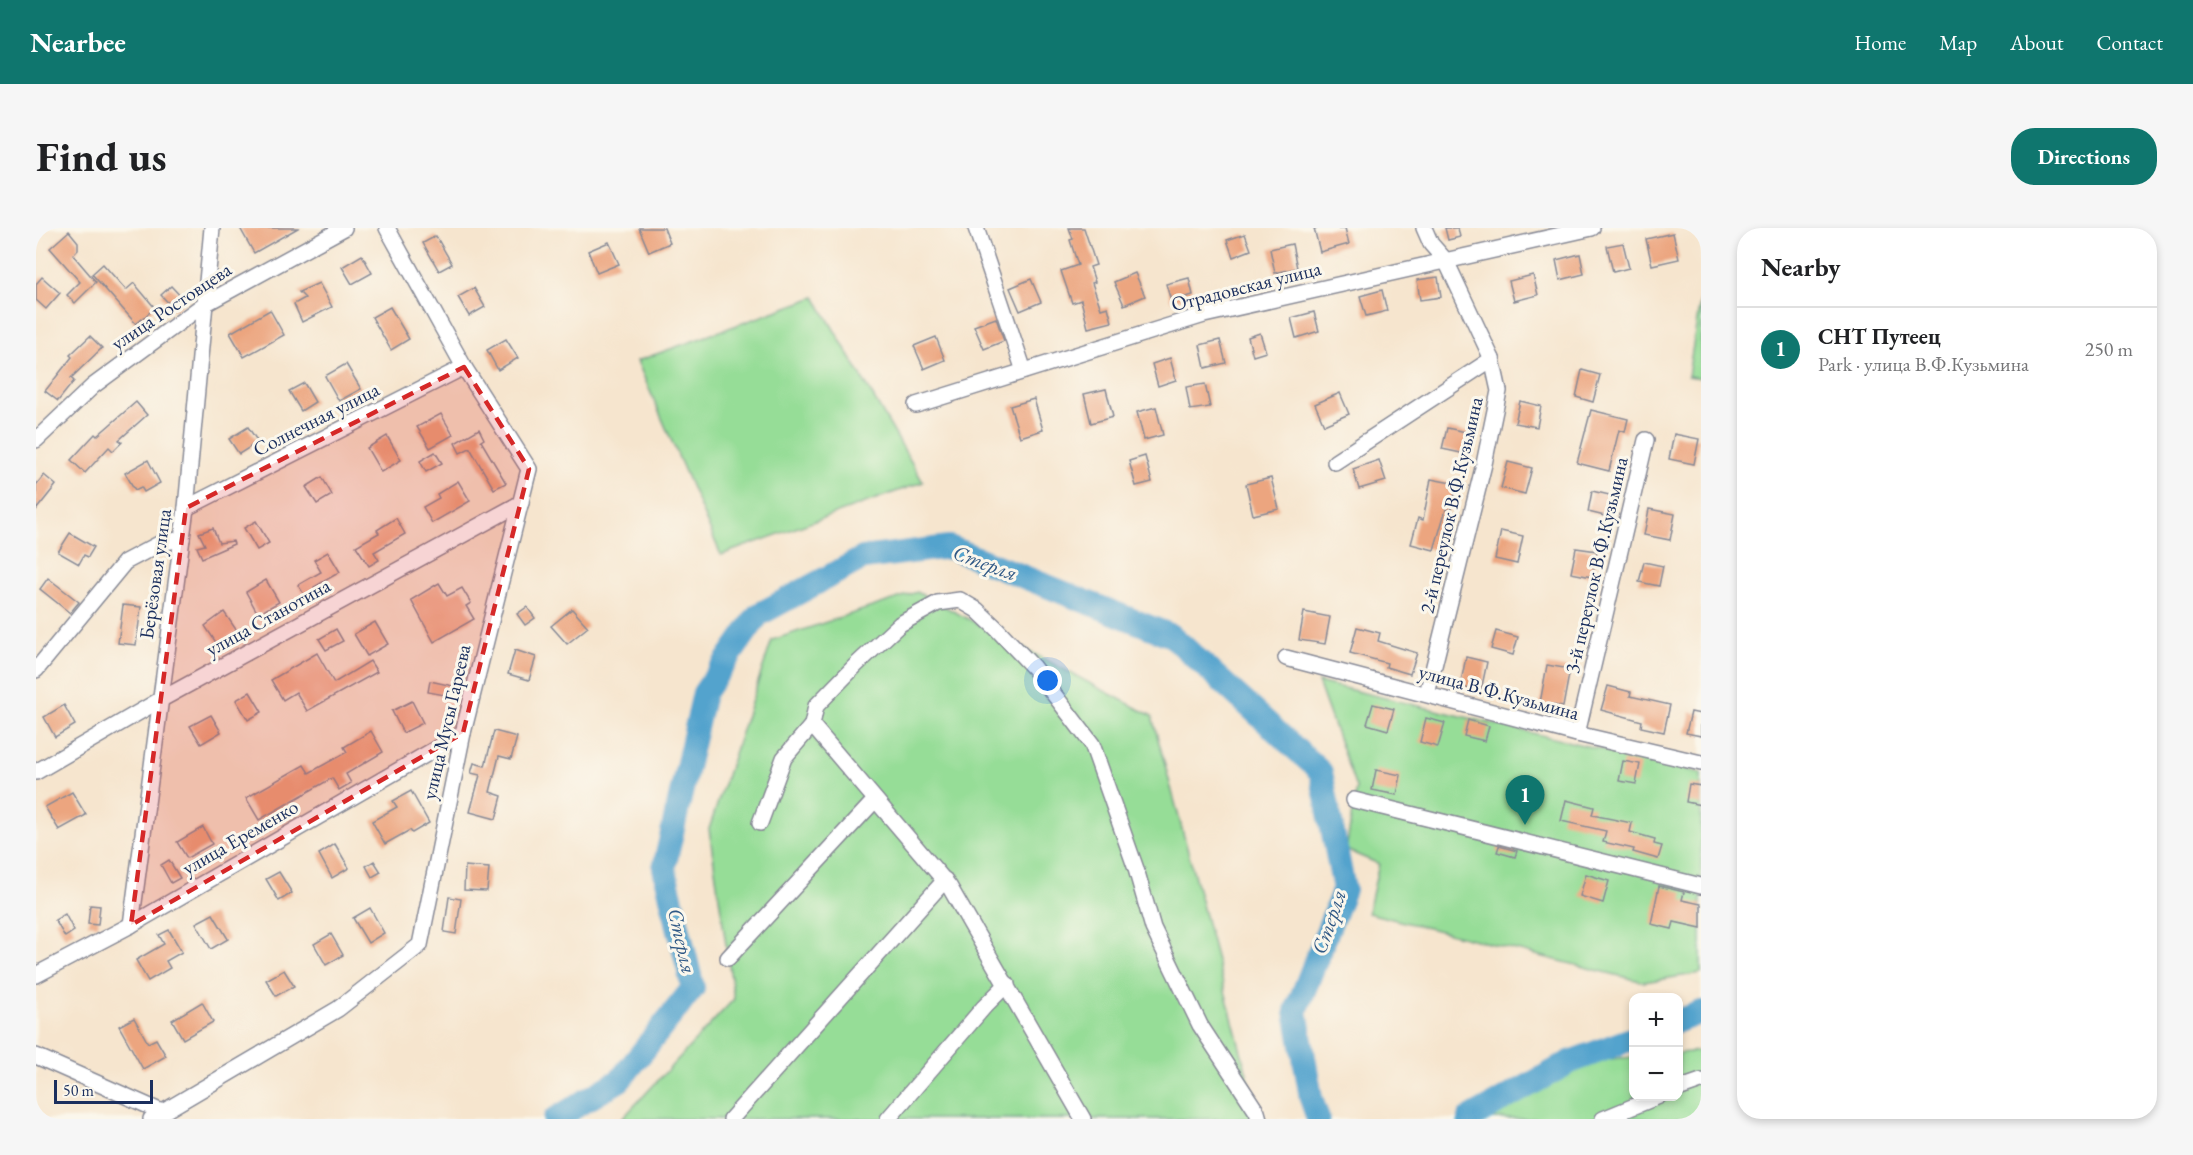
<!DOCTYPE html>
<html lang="en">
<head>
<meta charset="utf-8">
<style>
  :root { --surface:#fff; --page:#f6f6f6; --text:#202124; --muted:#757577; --line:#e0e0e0; --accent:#0f766e }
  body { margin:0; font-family:"EB Garamond",serif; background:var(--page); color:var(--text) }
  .controls { position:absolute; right:18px; bottom:18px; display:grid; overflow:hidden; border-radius:12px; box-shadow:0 3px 9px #0003 }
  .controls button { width:54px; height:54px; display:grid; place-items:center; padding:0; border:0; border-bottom:2px solid var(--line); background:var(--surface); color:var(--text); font:30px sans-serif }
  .scale { position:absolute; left:18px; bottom:15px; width:99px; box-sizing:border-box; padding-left:6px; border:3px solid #1b2f5e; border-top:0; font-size:16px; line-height:21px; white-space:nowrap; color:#1b2f5e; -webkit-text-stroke:4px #fbf7ec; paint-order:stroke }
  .you { position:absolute; left:1012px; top:453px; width:21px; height:21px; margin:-15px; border:4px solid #fff; border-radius:50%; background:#1a73e8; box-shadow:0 0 0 9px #1a73e833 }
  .badge { display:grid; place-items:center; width:39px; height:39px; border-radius:50%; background:var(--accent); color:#fff; font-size:20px; font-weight:700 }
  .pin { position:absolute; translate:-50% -50px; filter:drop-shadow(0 2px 3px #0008) }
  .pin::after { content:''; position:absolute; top:32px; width:21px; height:18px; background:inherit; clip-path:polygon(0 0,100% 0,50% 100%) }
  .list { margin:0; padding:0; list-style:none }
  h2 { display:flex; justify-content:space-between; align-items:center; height:78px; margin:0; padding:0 24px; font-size:26px }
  h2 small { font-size:20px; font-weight:400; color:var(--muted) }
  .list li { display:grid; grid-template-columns:39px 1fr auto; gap:18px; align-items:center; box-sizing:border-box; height:84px; padding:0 24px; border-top:2px solid var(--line) }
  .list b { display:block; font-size:22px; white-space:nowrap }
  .list p { margin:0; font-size:20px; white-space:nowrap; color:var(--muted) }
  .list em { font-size:20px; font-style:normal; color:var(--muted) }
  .map { position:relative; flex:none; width:1665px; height:891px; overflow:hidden; border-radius:24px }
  header { display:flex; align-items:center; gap:36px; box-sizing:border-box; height:84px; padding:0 30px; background:var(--accent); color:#fff }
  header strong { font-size:28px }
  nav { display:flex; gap:33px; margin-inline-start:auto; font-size:21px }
  .intro { display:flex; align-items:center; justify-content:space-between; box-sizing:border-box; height:144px; padding:0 36px }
  h1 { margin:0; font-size:42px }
  .button { padding:15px 27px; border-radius:24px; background:var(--accent); color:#fff; font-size:21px; font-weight:700 }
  main { display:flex; gap:36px; padding:0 36px }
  aside { flex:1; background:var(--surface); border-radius:24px; box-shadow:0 3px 9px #0003 }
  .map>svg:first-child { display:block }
</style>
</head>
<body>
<header>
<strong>Nearbee</strong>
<nav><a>Home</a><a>Map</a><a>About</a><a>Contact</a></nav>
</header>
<div class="intro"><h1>Find us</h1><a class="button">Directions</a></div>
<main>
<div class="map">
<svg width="1665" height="891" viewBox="0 0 1665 891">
  <rect width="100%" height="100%" fill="#fbf7ec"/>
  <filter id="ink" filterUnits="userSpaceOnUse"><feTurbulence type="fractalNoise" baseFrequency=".0167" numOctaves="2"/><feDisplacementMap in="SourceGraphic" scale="12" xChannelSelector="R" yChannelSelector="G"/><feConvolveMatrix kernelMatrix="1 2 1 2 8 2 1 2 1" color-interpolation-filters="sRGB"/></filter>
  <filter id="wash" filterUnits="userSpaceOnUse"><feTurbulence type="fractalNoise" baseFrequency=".008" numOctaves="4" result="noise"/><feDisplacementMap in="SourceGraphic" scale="24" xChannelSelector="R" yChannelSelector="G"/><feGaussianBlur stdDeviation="1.35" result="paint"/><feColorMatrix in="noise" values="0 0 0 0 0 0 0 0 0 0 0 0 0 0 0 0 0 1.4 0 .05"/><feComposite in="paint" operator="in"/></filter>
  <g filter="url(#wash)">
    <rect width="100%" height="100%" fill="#f6e5ce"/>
    <g fill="#96dd97" stroke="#58867a" stroke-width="1.5">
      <polygon points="1665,67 1665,150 1652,148"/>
      <polygon points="779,69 887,254 685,327 601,133"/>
      <polygon points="881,364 1116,488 1223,891 586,891 698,771 673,601 736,412"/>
      <polygon points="1282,454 1665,545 1665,745 1608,754 1332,685 1343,636 1310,622 1320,560"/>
      <polygon points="1665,823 1665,891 1451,891 1534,834 1597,829 1598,868 1642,868 1643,825"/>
    </g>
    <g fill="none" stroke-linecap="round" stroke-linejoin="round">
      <g stroke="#53a3cd" stroke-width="24">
        <polyline points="1642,793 1665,784"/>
        <polyline points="519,891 584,852 657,760 628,640 668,465 722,387 827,330 913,319 1136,408 1285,544 1308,661 1260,783 1275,870 1282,891"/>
        <polyline points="1433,891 1534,834 1598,810"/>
      </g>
    </g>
    <g id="blocks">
      <g fill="#eca57f">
        <polygon points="204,0 262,0 218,25"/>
        <polygon points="603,0 628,0 634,15 613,24"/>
        <polygon points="1033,0 1048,0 1060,37 1054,39 1059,54 1056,55 1065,81 1072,79 1076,94 1052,100 1045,72 1036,75 1025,43 1042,37 1034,12 1037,11"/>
        <polygon points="1278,0 1309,0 1313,16 1284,24"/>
        <polygon points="1409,0 1422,0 1424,9 1412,12"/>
        <polygon points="33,3 42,14 42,22 37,27 60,54 39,75 31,67 44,54 14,20"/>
        <polygon points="1637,5 1643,31 1616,37 1610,11"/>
        <polygon points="1209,6 1215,22 1197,29 1191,12"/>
        <polygon points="400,8 416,36 403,43 387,15"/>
        <polygon points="573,14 583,36 561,45 552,23"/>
        <polygon points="1587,15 1593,40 1577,44 1571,18"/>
        <polygon points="1256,16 1261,40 1239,45 1234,21"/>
        <polygon points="1544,26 1548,46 1524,52 1520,32"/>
        <polygon points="326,27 336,45 316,56 306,39"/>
        <polygon points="67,36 90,62 98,55 119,80 100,96 56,46"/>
        <polygon points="1099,45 1109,68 1088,77 1078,54"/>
        <polygon points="1497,47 1502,67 1478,73 1473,53"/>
        <polygon points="6,49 24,65 10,81 0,72 0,56"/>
        <polygon points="1402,49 1405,69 1384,72 1381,52"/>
        <polygon points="1153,50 1157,67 1135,73 1130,56"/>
        <polygon points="995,51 1005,74 984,83 974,60"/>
        <polygon points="283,55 296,79 266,94 258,76 269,70 263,64"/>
        <polygon points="135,58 149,73 139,82 125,67"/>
        <polygon points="438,60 449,79 433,88 422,69"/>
        <polygon points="1346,62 1351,83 1330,88 1324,68"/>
        <polygon points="354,79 373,111 355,122 336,89"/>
        <polygon points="234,82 248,107 208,129 194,105"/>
        <polygon points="1278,84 1283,103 1260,110 1255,90"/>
        <polygon points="960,90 968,113 948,121 938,98"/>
        <polygon points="1224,105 1230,124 1217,128 1212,109"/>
        <polygon points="54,108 66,120 35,150 38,153 22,173 9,163 36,129 34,127"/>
        <polygon points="900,109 909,132 888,141 878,118"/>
        <polygon points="470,111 482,130 462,142 451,122"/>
        <polygon points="1184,112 1190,135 1169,140 1164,117"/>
        <polygon points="1134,130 1140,152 1122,158 1116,136"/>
        <polygon points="310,136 325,161 303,173 289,148"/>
        <polygon points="1546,142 1564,147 1557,174 1540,169"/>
        <polygon points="268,155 279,174 265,183 253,163"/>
        <polygon points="1169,156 1174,179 1154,182 1150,159"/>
        <polygon points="1070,161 1077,189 1055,195 1048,166"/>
        <polygon points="1304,165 1313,186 1288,197 1279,176"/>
        <polygon points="998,171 1007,202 984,209 974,178"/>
        <polygon points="1484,173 1505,178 1501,199 1479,195"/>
        <polygon points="100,174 111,187 83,212 86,214 77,223 73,219 49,245 35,232 59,206 61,208"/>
        <polygon points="1120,179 1127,207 1108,212 1101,184"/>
        <polygon points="1555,182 1592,191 1589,204 1583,202 1573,243 1541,235"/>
        <polygon points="405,186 417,207 394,220 381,199"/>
        <polygon points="212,199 222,214 203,226 193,211"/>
        <polygon points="1411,200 1435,205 1430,226 1406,221"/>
        <polygon points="443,201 448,211 445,213 470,255 458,261 434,220 424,225 419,215"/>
        <polygon points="1638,206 1663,211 1658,236 1633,231"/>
        <polygon points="351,208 365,232 345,244 331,220"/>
        <polygon points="399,224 406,235 390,244 384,233"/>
        <polygon points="1109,228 1116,254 1100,258 1093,233"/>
        <polygon points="112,232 124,255 108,264 105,259 99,262 89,245"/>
        <polygon points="1343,232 1350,253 1323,261 1317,241"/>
        <polygon points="1472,234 1496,240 1489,266 1465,260"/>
        <polygon points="8,247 20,257 0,282 0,257"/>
        <polygon points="286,249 296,267 281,276 270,259"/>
        <polygon points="1235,250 1243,281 1217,287 1210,256"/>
        <polygon points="1395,251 1421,256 1415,282 1410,281 1398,322 1375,316 1382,290 1387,292"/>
        <polygon points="422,253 434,273 396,295 387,279 403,270 401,266"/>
        <polygon points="1556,263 1578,268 1573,289 1552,284"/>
        <polygon points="1613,281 1639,286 1634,312 1608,307"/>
        <polygon points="360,290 369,306 338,324 343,332 333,338 320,318 343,305 341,302"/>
        <polygon points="220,293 233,315 221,322 208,300"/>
        <polygon points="177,300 183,315 197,313 198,316 166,330 161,319 169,317 163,305"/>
        <polygon points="1465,303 1487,308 1481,336 1459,331"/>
        <polygon points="34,305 58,319 52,329 48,327 43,336 22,324"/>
        <polygon points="1540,320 1561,323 1556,349 1535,345"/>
        <polygon points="292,324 304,344 278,359 282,367 272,373 262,357 285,344 278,332"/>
        <polygon points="1608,334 1627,338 1623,358 1603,354"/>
        <polygon points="12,350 43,374 34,385 4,361"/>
        <polygon points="230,352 243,374 222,386 210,364"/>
        <polygon points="403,355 411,368 426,360 435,375 430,378 438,391 398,414 375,372"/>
        <polygon points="87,377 105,379 100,417 82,415"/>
        <polygon points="491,379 499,390 489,397 481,386"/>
        <polygon points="536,381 552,399 531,416 515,398"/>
        <polygon points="188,384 201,403 181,416 169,398"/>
        <polygon points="1268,384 1294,389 1289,416 1263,412"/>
        <polygon points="339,394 352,416 331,428 318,406"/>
        <polygon points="1321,399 1344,405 1342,413 1381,425 1374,446 1350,439 1351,435 1314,425"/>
        <polygon points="300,401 307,413 290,422 283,411"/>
        <polygon points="1460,403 1482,409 1477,427 1455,421"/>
        <polygon points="479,422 500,429 493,452 472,446"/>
        <polygon points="281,425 298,455 334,433 341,444 271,483 260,464 247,472 235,452"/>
        <polygon points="1430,429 1451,434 1445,463 1424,459"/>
        <polygon points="1511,437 1534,441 1527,479 1504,475"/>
        <polygon points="394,453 417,458 414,468 392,464"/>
        <polygon points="1572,458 1595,464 1594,468 1634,477 1628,504 1605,499 1606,493 1565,482"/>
        <polygon points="214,464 226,484 212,492 200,472"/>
        <polygon points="376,473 387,495 367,505 356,483"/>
        <polygon points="1337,476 1358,481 1352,502 1331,496"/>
        <polygon points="28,477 39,497 19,509 8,489"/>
        <polygon points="1655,484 1665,486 1665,508 1650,505"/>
        <polygon points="175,487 185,504 165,516 154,498"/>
        <polygon points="1390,490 1409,495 1402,519 1384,514"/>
        <polygon points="1432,492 1453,498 1449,513 1428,508"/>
        <polygon points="335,503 347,524 310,546 315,555 303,562 296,550 223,592 210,570 268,537 273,545 311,524 308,519"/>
        <polygon points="458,503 481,509 475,531 463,528 454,564 466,568 460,591 434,584 444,547 435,545 438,535 449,538"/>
        <polygon points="1587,533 1604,536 1600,556 1583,553"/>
        <polygon points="1340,542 1365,547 1361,567 1336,562"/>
        <polygon points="1653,556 1665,558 1665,577 1650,574"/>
        <polygon points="375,563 393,595 376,605 374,602 349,616 336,593 361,579 357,573"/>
        <polygon points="36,564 50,587 23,602 9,579"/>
        <polygon points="1530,572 1558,579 1556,587 1596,595 1594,604 1619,611 1618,616 1626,618 1622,631 1597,624 1598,621 1567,614 1570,603 1525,593"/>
        <polygon points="167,599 176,616 151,630 141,614"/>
        <polygon points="299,616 313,640 296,650 283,626"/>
        <polygon points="1463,618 1481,623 1479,629 1461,624"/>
        <polygon points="133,632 144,650 135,655 125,637"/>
        <polygon points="338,633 345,644 336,649 330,638"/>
        <polygon points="429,638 453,640 451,663 428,662"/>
        <polygon points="243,644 256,665 243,673 230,651"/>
        <polygon points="1550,646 1573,653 1567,675 1544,668"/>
        <polygon points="1623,658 1648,664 1646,672 1665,676 1665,700 1638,694 1636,701 1615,696"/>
        <polygon points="413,669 425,671 420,706 408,704"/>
        <polygon points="54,677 64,678 62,697 52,696"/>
        <polygon points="334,680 348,705 332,715 317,690"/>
        <polygon points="29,686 38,703 29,709 19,692"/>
        <polygon points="177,686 192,711 175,721 160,695"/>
        <polygon points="133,702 146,724 130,733 134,740 112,753 100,732 128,716 123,707"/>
        <polygon points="295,706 307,727 290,737 278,716"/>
        <polygon points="248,742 258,758 240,768 230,752"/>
        <polygon points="166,774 177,794 147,811 136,792"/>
        <polygon points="98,790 112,815 120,811 130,828 107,841 83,798"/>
      </g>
    </g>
  </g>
  <g filter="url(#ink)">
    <use href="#blocks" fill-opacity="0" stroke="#888a96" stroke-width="1.5"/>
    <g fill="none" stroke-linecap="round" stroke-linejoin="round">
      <defs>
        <g id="minor">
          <polyline points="940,0 988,143"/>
          <polyline points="1388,0 1395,16 1410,33 1456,131 1463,163 1448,236 1391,466"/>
          <polyline points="880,177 1168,87 1556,0"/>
          <polyline points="0,212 57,158 167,77 308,0"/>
          <polyline points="1299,234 1456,131"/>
          <polyline points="150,280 428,139"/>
          <polyline points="1250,430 1541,506 1665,535"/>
          <polyline points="0,442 89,334 125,315 146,311"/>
          <polyline points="776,497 780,478 820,437 864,396 902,375 924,372 941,382 961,401 997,439 1056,516 1100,641 1117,700 1164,797 1221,884 1223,891"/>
          <polyline points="1541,506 1610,212"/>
          <polyline points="0,544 124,472 485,275"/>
          <polyline points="1318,572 1665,658"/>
          <polyline points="724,595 748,530 776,497 913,658 1047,891"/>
          <polyline points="95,697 150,280 176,0"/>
          <polyline points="692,730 839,572"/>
          <polyline points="0,747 95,697 427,505"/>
          <polyline points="0,828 126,884"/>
          <polyline points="1642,861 1665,853"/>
          <polyline points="115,891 302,781 384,717 427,505 493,241 428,139 351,0"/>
          <polyline points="695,891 909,652"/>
          <polyline points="852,891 948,779 971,756"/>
          <polyline points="1567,891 1623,868"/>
        </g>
      </defs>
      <use href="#minor" stroke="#888a96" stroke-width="18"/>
      <use href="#minor" stroke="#fff" stroke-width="15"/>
    </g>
  </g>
  <path fill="#d62828" fill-opacity="0.2" stroke="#d62828" stroke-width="4.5" stroke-dasharray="12 8" stroke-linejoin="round" d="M 428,139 L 493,241 L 427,505 L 95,697 L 150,280 Z"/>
  <g text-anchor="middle" stroke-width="6" stroke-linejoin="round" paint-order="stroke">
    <g font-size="20" fill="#1b2f5e" stroke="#fbf7ec">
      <text transform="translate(1210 58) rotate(-14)" y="7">Отрадовская улица</text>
      <text transform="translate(135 78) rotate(-34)" y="7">улица Ростовцева</text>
      <text transform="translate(280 191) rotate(-27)" y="7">Солнечная улица</text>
      <text transform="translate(1415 277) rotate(-77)" y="7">2-й переулок В.Ф.Кузьмина</text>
      <text transform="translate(1560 337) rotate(-77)" y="7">3-й переулок В.Ф.Кузьмина</text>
      <text transform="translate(119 346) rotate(-82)" y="7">Берёзовая улица</text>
      <text transform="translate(232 389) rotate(-29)" y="7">улица Станотина</text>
      <text transform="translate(1463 464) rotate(15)" y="7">улица В.Ф.Кузьмина</text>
      <text transform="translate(410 494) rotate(-77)" y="7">улица Мусы Гареева</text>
      <text transform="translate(204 609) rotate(-30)" y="7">улица Еременко</text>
    </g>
    <g font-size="21" font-style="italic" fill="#2f5885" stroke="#fbf7ec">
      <text transform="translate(949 335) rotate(20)" y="7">Стерля</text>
      <text transform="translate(1293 694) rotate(-71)" y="7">Стерля</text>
      <text transform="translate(646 713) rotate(77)" y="7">Стерля</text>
    </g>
  </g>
</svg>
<div class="controls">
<button>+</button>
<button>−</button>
</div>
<div class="scale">50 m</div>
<div class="you"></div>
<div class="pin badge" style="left:1489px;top:597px">1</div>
</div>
<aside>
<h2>Nearby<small></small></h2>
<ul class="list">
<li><span class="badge">1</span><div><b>СНТ Путеец</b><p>Park · улица В.Ф.Кузьмина</p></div><em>250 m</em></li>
</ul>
</aside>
</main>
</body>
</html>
